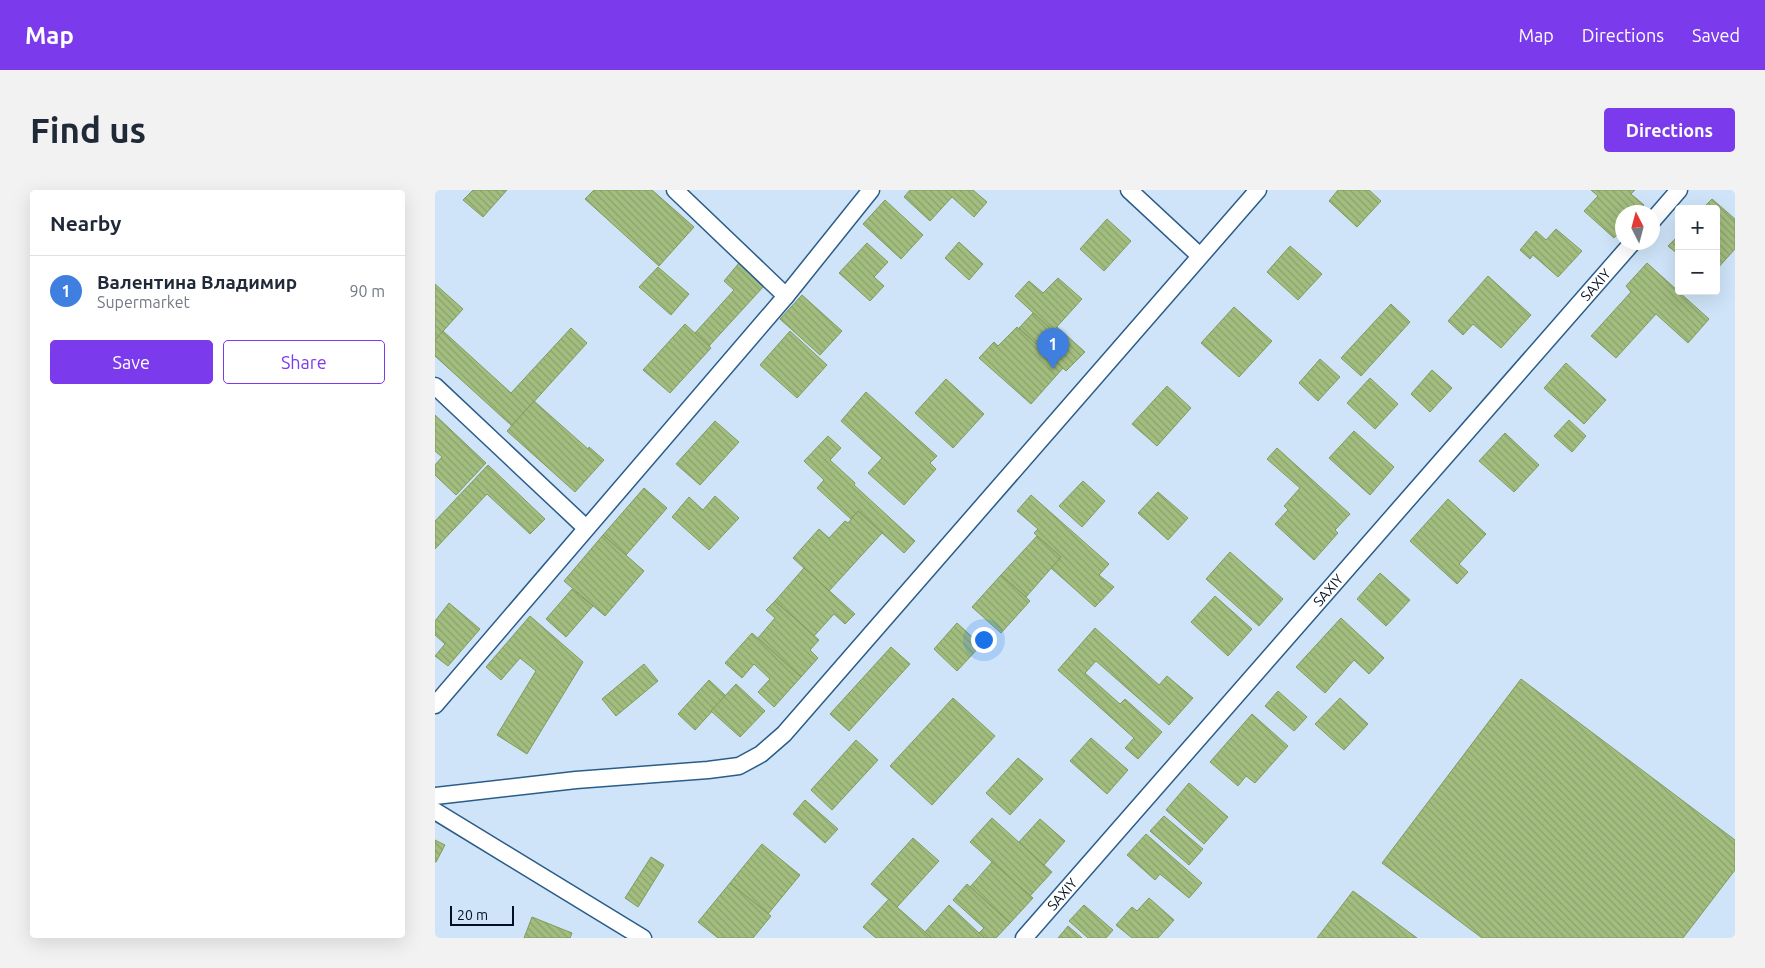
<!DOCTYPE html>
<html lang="en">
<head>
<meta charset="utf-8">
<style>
  :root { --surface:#fff; --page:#f2f2f3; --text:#1f2937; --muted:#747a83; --line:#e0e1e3; --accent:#7c3aed }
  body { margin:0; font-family:Ubuntu,sans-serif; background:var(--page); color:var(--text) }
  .controls { position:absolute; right:15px; top:15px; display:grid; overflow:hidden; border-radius:5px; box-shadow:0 5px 20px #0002 }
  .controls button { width:45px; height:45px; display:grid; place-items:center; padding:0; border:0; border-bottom:1px solid var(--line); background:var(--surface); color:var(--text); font:25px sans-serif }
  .compass { position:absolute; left:1180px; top:15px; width:45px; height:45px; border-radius:50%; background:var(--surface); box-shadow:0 5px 20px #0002; rotate:354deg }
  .scale { position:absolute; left:15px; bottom:12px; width:64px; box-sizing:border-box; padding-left:5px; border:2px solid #001123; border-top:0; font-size:14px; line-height:18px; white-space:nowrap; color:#001123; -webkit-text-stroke:4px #cfe4f9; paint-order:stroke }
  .you { position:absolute; left:548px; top:449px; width:18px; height:18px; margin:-12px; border:4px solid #fff; border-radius:50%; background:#1a73e8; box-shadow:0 0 0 8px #1a73e833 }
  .badge { display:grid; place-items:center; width:32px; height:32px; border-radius:50%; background:var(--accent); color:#fff; font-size:16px; font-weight:700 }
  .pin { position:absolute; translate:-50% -41px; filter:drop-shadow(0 1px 2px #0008) }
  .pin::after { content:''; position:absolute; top:26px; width:18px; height:15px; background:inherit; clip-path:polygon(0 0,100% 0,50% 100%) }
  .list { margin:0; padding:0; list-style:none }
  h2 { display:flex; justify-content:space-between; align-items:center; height:65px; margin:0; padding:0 20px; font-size:21px }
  h2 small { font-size:16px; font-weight:400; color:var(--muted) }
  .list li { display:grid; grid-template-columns:32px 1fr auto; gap:15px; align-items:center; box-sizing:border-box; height:70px; padding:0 20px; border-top:1px solid var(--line) }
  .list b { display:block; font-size:19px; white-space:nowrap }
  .list p { margin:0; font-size:16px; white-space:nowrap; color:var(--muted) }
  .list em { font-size:16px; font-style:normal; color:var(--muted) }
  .actions { display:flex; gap:10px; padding:15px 20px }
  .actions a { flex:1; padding:11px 0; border:1px solid var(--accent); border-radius:5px; text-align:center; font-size:18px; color:var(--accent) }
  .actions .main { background:var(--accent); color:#fff }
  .map { position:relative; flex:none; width:1300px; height:748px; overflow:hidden; border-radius:5px }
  header { display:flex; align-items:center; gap:30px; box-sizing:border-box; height:70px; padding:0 25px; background:var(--accent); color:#fff }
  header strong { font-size:24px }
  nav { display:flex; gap:28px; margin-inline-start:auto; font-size:18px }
  .intro { display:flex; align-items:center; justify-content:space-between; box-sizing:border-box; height:120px; padding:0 30px }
  h1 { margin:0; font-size:35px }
  .button { padding:12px 22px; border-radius:5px; background:var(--accent); color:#fff; font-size:18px; font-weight:700 }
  main { display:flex; gap:30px; padding:0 30px }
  aside { flex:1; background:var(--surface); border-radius:5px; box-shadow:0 5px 20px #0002 }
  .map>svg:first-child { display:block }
</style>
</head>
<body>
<header>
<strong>Map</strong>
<nav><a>Map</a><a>Directions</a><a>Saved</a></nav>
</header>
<div class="intro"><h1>Find us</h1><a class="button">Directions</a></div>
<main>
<aside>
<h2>Nearby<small></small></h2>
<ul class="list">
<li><span class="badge" style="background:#3f7fe0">1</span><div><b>Валентина Владимир</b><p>Supermarket</p></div><em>90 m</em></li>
</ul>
<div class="actions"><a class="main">Save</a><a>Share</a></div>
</aside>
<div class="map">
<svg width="1300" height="748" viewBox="0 0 1300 748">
  <defs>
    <pattern id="building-back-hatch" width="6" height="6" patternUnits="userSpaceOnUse" patternTransform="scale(1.25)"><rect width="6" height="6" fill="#a2bd7e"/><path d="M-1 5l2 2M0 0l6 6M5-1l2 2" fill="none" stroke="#8aa16d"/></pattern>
  </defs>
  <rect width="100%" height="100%" fill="#cfe4f9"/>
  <g fill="url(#building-back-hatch)" stroke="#819b5e">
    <polygon points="38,0 72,0 48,27 28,10"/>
    <polygon points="159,0 217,0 259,37 224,76 150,9"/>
    <polygon points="475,0 538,0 552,12 539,27 517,7 495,31 469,7"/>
    <polygon points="903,0 934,0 946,11 922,37 894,11"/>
    <polygon points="1156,0 1200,0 1196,4 1209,15 1202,22 1188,22 1188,39 1179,48 1149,21 1163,6"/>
    <polygon points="1277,9 1300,29 1300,59 1281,80 1281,19 1267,19"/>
    <polygon points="450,10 488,45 466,69 428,34"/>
    <polygon points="672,29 696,51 669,81 645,59"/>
    <polygon points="1121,39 1147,61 1123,87 1098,65 1095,69 1085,60 1101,41 1111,50"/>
    <polygon points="1244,45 1244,65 1233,56"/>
    <polygon points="524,52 548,74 534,90 510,68"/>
    <polygon points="432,53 453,72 439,87 449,96 435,111 404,83"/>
    <polygon points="855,56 887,84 863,110 832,82"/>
    <polygon points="304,73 329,96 274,156 260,143 299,100 289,91"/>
    <polygon points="1212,73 1274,129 1253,153 1221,124 1181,168 1156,146 1196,102 1191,96"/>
    <polygon points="223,77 254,104 236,125 204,97"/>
    <polygon points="1053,86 1096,125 1066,158 1038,134 1028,145 1013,131"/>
    <polygon points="623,88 647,109 618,141 580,106 594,91 608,103"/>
    <polygon points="0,94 28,119 0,150"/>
    <polygon points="367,105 407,141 385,165 345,129"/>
    <polygon points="956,114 975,132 926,186 906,168"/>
    <polygon points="799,117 837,151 804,187 766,153"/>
    <polygon points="598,123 618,141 622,137 650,162 631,181 584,138"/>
    <polygon points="250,134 276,158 235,203 208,180"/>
    <polygon points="582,137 628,178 596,214 544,168 559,152 563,156"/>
    <polygon points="136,138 152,153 77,236 0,166 0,150 8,141 76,203"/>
    <polygon points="355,141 392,175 362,208 325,175"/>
    <polygon points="885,169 905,187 883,211 864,193"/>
    <polygon points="1131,173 1171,210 1149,234 1109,198"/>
    <polygon points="997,180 1017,198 995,222 976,204"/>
    <polygon points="935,188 963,214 940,239 912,213"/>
    <polygon points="511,189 549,224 518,258 480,223"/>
    <polygon points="732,196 756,218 722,256 697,234"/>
    <polygon points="431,202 502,266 495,273 501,279 469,315 433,283 447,268 406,231"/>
    <polygon points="99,211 153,259 154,257 169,270 140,302 72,241"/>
    <polygon points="0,225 51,273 21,305 0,285 0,275 7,267 0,261"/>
    <polygon points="1134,230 1151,246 1137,262 1119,246"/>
    <polygon points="280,231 304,252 265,295 241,274"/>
    <polygon points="919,241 959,277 935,305 894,268"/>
    <polygon points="1070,243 1104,275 1079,302 1044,271"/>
    <polygon points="393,246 406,258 395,270 420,293 419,295 480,351 469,363 423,321 416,329 382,298 389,290 369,271"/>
    <polygon points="842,258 915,324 900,340 903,343 879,370 840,334 853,320 849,316 865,298 832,269"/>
    <polygon points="53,275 110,329 95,344 52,304 0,359 0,331"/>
    <polygon points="648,291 670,311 647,337 624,316"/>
    <polygon points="209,298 232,318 191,365 168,345"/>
    <polygon points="723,302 753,328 733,350 703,323"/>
    <polygon points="596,305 674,374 664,385 679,397 660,417 616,378 626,367 599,343 603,339 582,321"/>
    <polygon points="280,306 304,328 274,360 237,327 254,307 268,320"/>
    <polygon points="1013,309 1051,344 1024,374 1033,382 1022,394 975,351"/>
    <polygon points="423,321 447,343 394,401 358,368 384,339 394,348 410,331 413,333"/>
    <polygon points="168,345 209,381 170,426 129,391"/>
    <polygon points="602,346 626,367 591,407 566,385"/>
    <polygon points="795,362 848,409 824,436 771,389"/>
    <polygon points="369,378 420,424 410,434 399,424 379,446 340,411"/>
    <polygon points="945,383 975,410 951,436 922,409"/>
    <polygon points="566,385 595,411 566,443 537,417"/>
    <polygon points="137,399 158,416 131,447 111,429"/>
    <polygon points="780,406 817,439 793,466 756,432"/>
    <polygon points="340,411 384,450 375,460 383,468 366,487 323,448 340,428 331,420"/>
    <polygon points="14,413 45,439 13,476 0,466 10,454 0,445 0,431"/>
    <polygon points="95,426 148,472 92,564 62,545 101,481 85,468 66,490 51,477"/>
    <polygon points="906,428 949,468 934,484 919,470 890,503 861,477"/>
    <polygon points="522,433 546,455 522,481 499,459"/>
    <polygon points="660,438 724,495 732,486 758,508 734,535 661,471 650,483 685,514 690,509 727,542 703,569 690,558 699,548 623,480"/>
    <polygon points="317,443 366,487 339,517 323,502 335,489 319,474 307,488 290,473"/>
    <polygon points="456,457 475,474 414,541 395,524"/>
    <polygon points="209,474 223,491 181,526 167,509"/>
    <polygon points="1086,489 1300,650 1300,680 1248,748 1047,748 947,673"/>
    <polygon points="274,490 291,506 260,540 243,524"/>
    <polygon points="301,494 330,521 305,547 276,521"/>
    <polygon points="843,501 872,527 859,541 830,516"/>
    <polygon points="518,508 560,546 497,615 455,576"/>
    <polygon points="905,508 933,534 909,560 880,534"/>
    <polygon points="817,524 853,556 820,593 811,586 803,596 775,572"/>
    <polygon points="656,548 693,580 672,604 635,571"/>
    <polygon points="421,550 443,570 397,620 376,600"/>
    <polygon points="583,568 608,589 575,625 551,603"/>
    <polygon points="754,593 793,627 769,654 731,620"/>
    <polygon points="370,610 403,639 390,653 358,624"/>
    <polygon points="729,626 768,659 754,675 715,641"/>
    <polygon points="557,628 617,682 595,706 535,652"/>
    <polygon points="605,629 630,651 609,675 584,652"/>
    <polygon points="711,644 767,693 754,708 725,684 720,690 692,665"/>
    <polygon points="478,648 504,671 462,717 436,694"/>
    <polygon points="0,650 10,655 1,672 0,672"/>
    <polygon points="327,654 365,685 333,724 295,693"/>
    <polygon points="216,667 229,675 203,717 190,708"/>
    <polygon points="557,672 598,708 575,733 535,697"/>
    <polygon points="295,693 336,726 318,748 283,748 263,732"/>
    <polygon points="532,694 575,733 561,748 550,748 544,743 549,738 518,710"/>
    <polygon points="918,701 982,748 882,748"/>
    <polygon points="714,708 739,730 723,748 697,748 681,735 697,717 702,721"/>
    <polygon points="454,709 462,717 497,748 441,748 428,737"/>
    <polygon points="514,715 544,743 550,748 497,748 490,742"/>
    <polygon points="649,715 678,740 671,748 653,748 634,731"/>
    <polygon points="97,727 137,743 135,748 89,748"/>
    <polygon points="633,736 647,748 623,748"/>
  </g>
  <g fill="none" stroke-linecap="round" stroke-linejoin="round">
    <defs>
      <g id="street">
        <polyline points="240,0 351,106"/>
        <polyline points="694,0 765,66"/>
        <polyline points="1218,30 1244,0"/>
        <polyline points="0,196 151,338"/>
        <polyline points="0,515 351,106 436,0"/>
        <polyline points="0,606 141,590 273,580 304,576 326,564 349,544 823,0"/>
        <polyline points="0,621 208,748"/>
        <path id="s1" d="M 589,748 L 1198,52"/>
      </g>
    </defs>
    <use href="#street" stroke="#2a5d89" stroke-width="19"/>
    <use href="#street" stroke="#fff" stroke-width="16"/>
  </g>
  <g text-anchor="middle" stroke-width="5" stroke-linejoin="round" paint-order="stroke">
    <g font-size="14" fill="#001123" stroke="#cfe4f9">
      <text dy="5" stroke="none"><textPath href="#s1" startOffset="868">SAXIY</textPath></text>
      <text dy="5" stroke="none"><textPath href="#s1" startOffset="462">SAXIY</textPath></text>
      <text dy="5" stroke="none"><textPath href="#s1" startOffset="58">SAXIY</textPath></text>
    </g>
  </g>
</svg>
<div class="controls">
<button>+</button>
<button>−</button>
</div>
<svg class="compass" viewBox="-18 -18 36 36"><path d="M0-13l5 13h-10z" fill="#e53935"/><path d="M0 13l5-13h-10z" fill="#747a83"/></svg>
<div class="scale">20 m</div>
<div class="you"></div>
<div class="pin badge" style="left:618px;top:179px;background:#3f7fe0">1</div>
</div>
</main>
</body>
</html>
